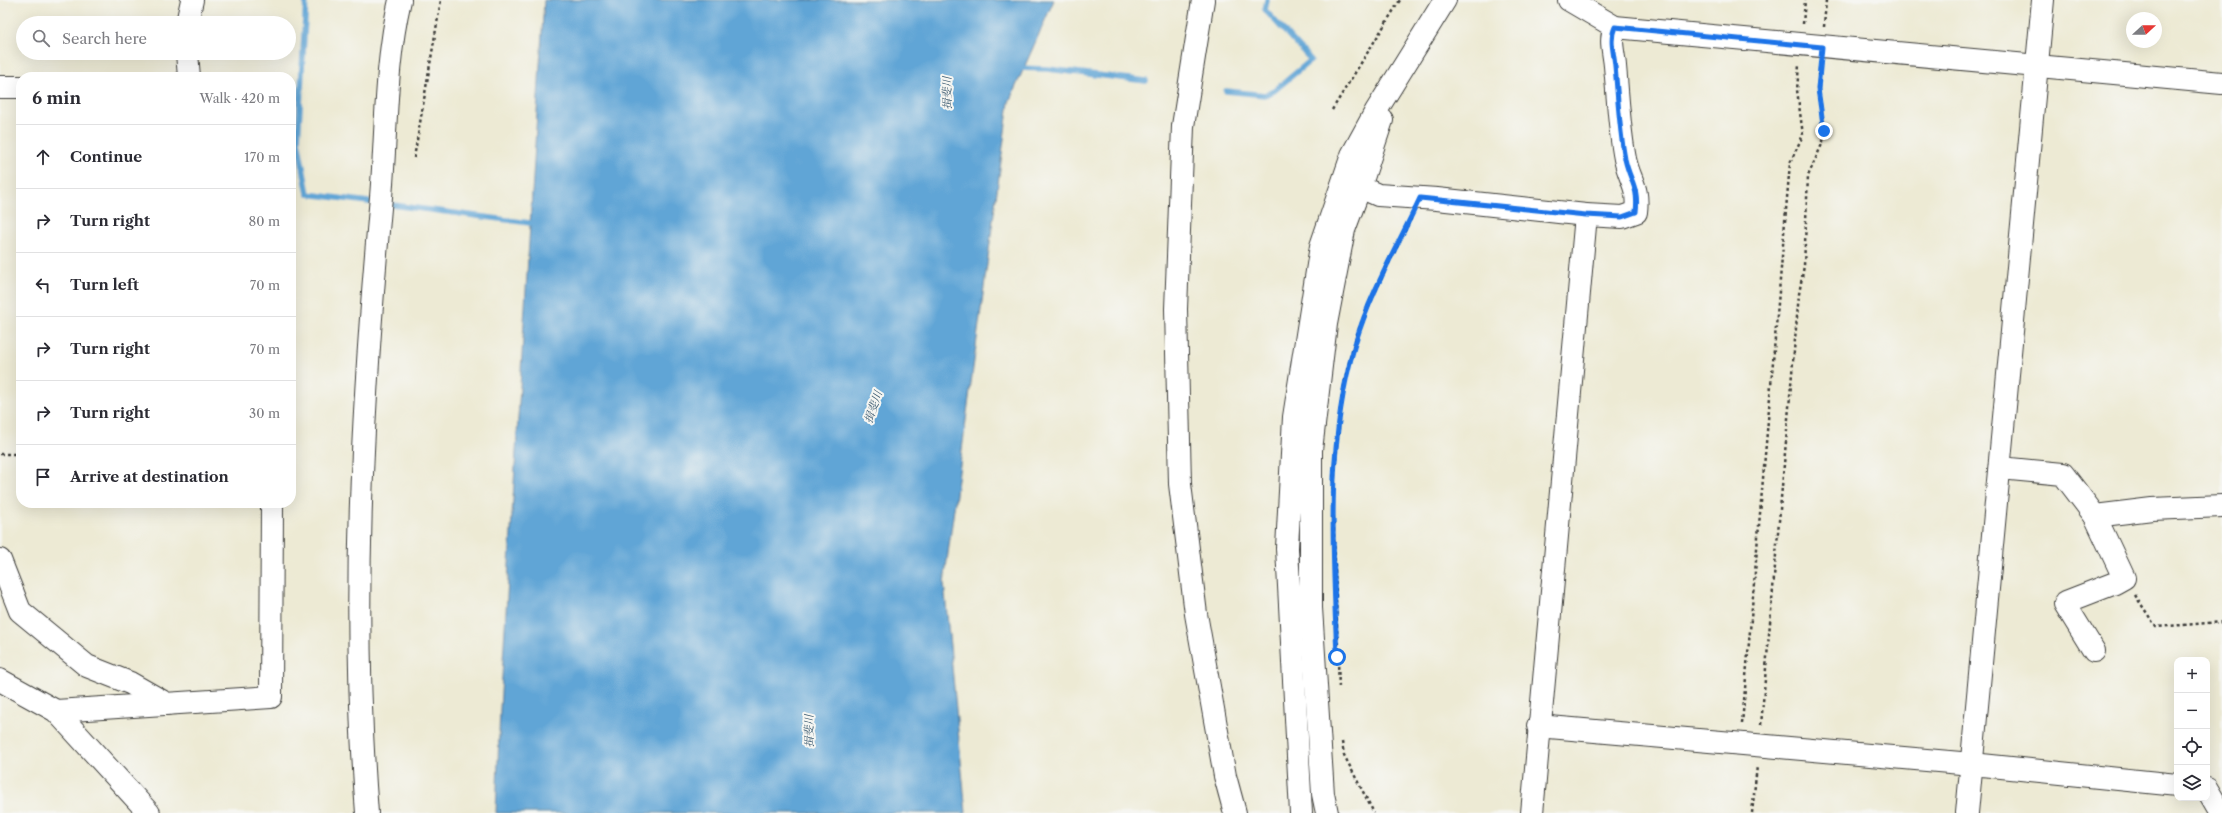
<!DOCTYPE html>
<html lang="en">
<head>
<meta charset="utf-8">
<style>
  :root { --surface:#fff; --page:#f7f7f7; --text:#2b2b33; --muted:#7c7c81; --line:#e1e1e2 }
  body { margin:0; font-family:"Libre Caslon Text","Noto Serif JP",serif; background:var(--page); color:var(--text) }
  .controls { position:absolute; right:12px; bottom:12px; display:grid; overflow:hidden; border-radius:8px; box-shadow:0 4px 16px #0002 }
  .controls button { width:36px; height:36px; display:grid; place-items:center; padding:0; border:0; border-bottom:1px solid var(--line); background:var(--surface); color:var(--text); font:20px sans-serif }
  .compass { position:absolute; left:2126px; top:12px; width:36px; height:36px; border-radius:50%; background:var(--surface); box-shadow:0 4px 16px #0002; rotate:69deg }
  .stop { position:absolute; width:12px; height:12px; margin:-9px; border:3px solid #1a73e8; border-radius:50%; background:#fff }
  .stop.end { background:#1a73e8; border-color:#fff; box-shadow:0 1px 4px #0008 }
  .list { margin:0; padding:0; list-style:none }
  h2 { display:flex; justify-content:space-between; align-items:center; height:52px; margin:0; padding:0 16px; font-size:17px }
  h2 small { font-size:13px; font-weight:400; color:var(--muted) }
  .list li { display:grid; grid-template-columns:26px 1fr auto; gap:12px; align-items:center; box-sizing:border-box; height:64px; padding:0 16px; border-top:1px solid var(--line) }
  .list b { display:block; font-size:15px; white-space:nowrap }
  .list em { font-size:13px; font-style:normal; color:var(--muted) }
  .icon { flex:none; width:22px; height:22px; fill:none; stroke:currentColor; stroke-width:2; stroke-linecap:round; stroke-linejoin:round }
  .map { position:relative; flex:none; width:2222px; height:813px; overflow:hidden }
  .search { position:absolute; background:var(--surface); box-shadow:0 4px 16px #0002; left:16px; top:16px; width:280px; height:44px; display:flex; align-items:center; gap:10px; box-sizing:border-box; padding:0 14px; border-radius:22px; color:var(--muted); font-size:15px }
  .panel { position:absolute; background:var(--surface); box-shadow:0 4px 16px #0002; left:16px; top:72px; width:280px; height:436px; border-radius:16px }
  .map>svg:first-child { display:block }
</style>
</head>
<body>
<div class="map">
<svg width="2222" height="813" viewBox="0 0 2222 813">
  <rect width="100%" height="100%" fill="#f6f6f2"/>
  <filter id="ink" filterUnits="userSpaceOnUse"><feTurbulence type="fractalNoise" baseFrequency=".025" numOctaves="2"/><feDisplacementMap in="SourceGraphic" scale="8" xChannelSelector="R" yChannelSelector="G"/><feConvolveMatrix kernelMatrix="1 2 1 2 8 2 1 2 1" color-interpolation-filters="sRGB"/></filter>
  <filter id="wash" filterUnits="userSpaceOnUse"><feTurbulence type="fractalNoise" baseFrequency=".012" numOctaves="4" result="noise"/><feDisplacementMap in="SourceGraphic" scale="16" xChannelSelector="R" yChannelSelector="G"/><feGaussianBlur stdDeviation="0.9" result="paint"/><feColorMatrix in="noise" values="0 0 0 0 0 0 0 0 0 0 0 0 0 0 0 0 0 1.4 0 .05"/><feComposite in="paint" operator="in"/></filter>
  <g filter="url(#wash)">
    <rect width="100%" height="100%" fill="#edead4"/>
    <polygon fill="#61a5d6" stroke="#3e6079" points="544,0 1054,0 1009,102 944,583 966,813 496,813 500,709"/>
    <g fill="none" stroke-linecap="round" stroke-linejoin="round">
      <g stroke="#61a5d6" stroke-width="5.5">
        <polyline points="306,0 298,141 308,194 376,203"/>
        <polyline points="1017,68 1048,69 1146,81"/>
        <polyline points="1226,91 1265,95 1274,91 1311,60 1265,10 1267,0"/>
        <polyline points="385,204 530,223"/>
      </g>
    </g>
  </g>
  <g filter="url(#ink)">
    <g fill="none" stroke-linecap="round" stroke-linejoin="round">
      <defs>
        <g id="street">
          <polyline points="1203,0 1183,126 1176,309 1180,484 1196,614 1225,776 1235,813"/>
          <polyline points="1569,0 1615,27 2222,83"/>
          <polyline points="187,23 192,0"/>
          <polyline points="187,53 189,77"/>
          <polyline points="0,87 21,87"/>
          <path d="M 1382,120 L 1360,187 L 1378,195 L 1437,199 L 1586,215 L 1622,217 L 1636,212 C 1639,186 1630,182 1625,159 C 1619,128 1618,98 1615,66 C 1614,53 1609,40 1615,27"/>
          <polyline points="2000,468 2063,474 2095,516 2152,509 2222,506"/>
          <polyline points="0,560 20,611 87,666 130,683 167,704"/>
          <polyline points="2094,651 2065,604 2066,602 2115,583 2124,578 2095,516"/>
          <polyline points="0,680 56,711 149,813"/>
          <polyline points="56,711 271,697 272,503"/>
          <polyline points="1538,726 1972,764 2177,785"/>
          <polyline points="2207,789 2221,813"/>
          <path d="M 367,813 C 351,611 362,409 380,208 C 387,138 384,68 400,0"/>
          <polyline points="1301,813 1287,548 1294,417 1321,246 1352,155 1376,111 1445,0"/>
          <polyline points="1327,813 1323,794 1311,608 1311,450 1326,324 1344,230 1360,187"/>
          <polyline points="1532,813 1586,215"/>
          <polyline points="1967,813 2043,0"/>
        </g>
      </defs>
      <use href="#street" stroke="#3b3b38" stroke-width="24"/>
      <g stroke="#3b3b38" stroke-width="2.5" stroke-dasharray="3 3" stroke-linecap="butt">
        <polyline points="1803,24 1805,0"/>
        <polyline points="1824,27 1826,0"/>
        <polyline points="1332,110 1400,0"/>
        <polyline points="414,158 441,0"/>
        <polyline points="0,454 21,454"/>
        <path d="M 1333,489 C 1337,440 1340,390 1355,342 C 1369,299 1391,259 1411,218"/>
        <polyline points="1333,516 1339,689"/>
        <polyline points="2135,595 2156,627 2222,622"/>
        <polyline points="1742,724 1790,163 1803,135 1797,90 1799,65"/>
        <polyline points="1761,725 1799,294 1804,266 1808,176 1823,142 1824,131 1818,89 1820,66"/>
        <polyline points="1342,742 1344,755 1374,813"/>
        <polyline points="1752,813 1757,766"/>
      </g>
      <use href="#street" stroke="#fff" stroke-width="22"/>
    </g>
  </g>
  <g fill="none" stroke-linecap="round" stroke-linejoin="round" filter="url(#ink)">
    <path stroke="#1a73e8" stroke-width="5" d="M 1337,657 C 1333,553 1325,444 1355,344 C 1370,293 1398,245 1420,198 L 1586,215 L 1622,217 L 1636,212 C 1639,186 1630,182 1625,159 C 1619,128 1618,98 1615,66 C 1614,53 1609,40 1615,27 L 1822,47 L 1818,89 L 1824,131"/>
  </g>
  <g text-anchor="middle" stroke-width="4" stroke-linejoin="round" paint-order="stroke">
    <g font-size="11" font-style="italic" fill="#3b5a70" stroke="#f6f6f2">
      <text transform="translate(947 93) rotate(-91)" y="4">揖斐川</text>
      <text transform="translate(873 407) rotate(-71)" y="4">揖斐川</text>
      <text transform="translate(809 731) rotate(-91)" y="4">揖斐川</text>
    </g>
  </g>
</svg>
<div class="controls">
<button>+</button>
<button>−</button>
<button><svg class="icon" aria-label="locate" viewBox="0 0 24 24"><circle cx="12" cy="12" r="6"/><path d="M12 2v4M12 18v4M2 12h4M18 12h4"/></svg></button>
<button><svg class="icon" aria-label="layers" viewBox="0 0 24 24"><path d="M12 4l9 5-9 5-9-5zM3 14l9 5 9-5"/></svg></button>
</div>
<svg class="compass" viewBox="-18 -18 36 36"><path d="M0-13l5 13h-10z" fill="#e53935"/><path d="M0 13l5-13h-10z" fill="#7c7c81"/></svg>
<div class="stop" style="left:1337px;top:657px"></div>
<div class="stop end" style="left:1824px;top:131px"></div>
<div class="search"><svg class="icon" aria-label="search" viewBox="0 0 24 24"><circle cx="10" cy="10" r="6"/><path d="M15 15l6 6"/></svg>Search here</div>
<section class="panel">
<h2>6 min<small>Walk · 420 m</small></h2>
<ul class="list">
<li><svg class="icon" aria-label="ahead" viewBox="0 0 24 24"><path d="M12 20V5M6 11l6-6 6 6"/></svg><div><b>Continue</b></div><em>170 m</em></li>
<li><svg class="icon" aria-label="right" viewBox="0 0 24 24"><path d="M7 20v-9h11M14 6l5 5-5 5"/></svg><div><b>Turn right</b></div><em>80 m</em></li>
<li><svg class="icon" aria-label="left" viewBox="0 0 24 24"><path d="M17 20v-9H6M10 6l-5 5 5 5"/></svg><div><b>Turn left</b></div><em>70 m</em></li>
<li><svg class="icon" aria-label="right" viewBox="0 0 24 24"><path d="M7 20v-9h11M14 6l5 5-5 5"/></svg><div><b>Turn right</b></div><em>70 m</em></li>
<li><svg class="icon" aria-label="right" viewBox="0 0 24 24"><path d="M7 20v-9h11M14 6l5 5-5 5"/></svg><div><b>Turn right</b></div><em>30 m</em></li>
<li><svg class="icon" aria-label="arrive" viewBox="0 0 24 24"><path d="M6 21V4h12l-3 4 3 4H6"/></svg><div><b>Arrive at destination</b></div></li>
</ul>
</section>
</div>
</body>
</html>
